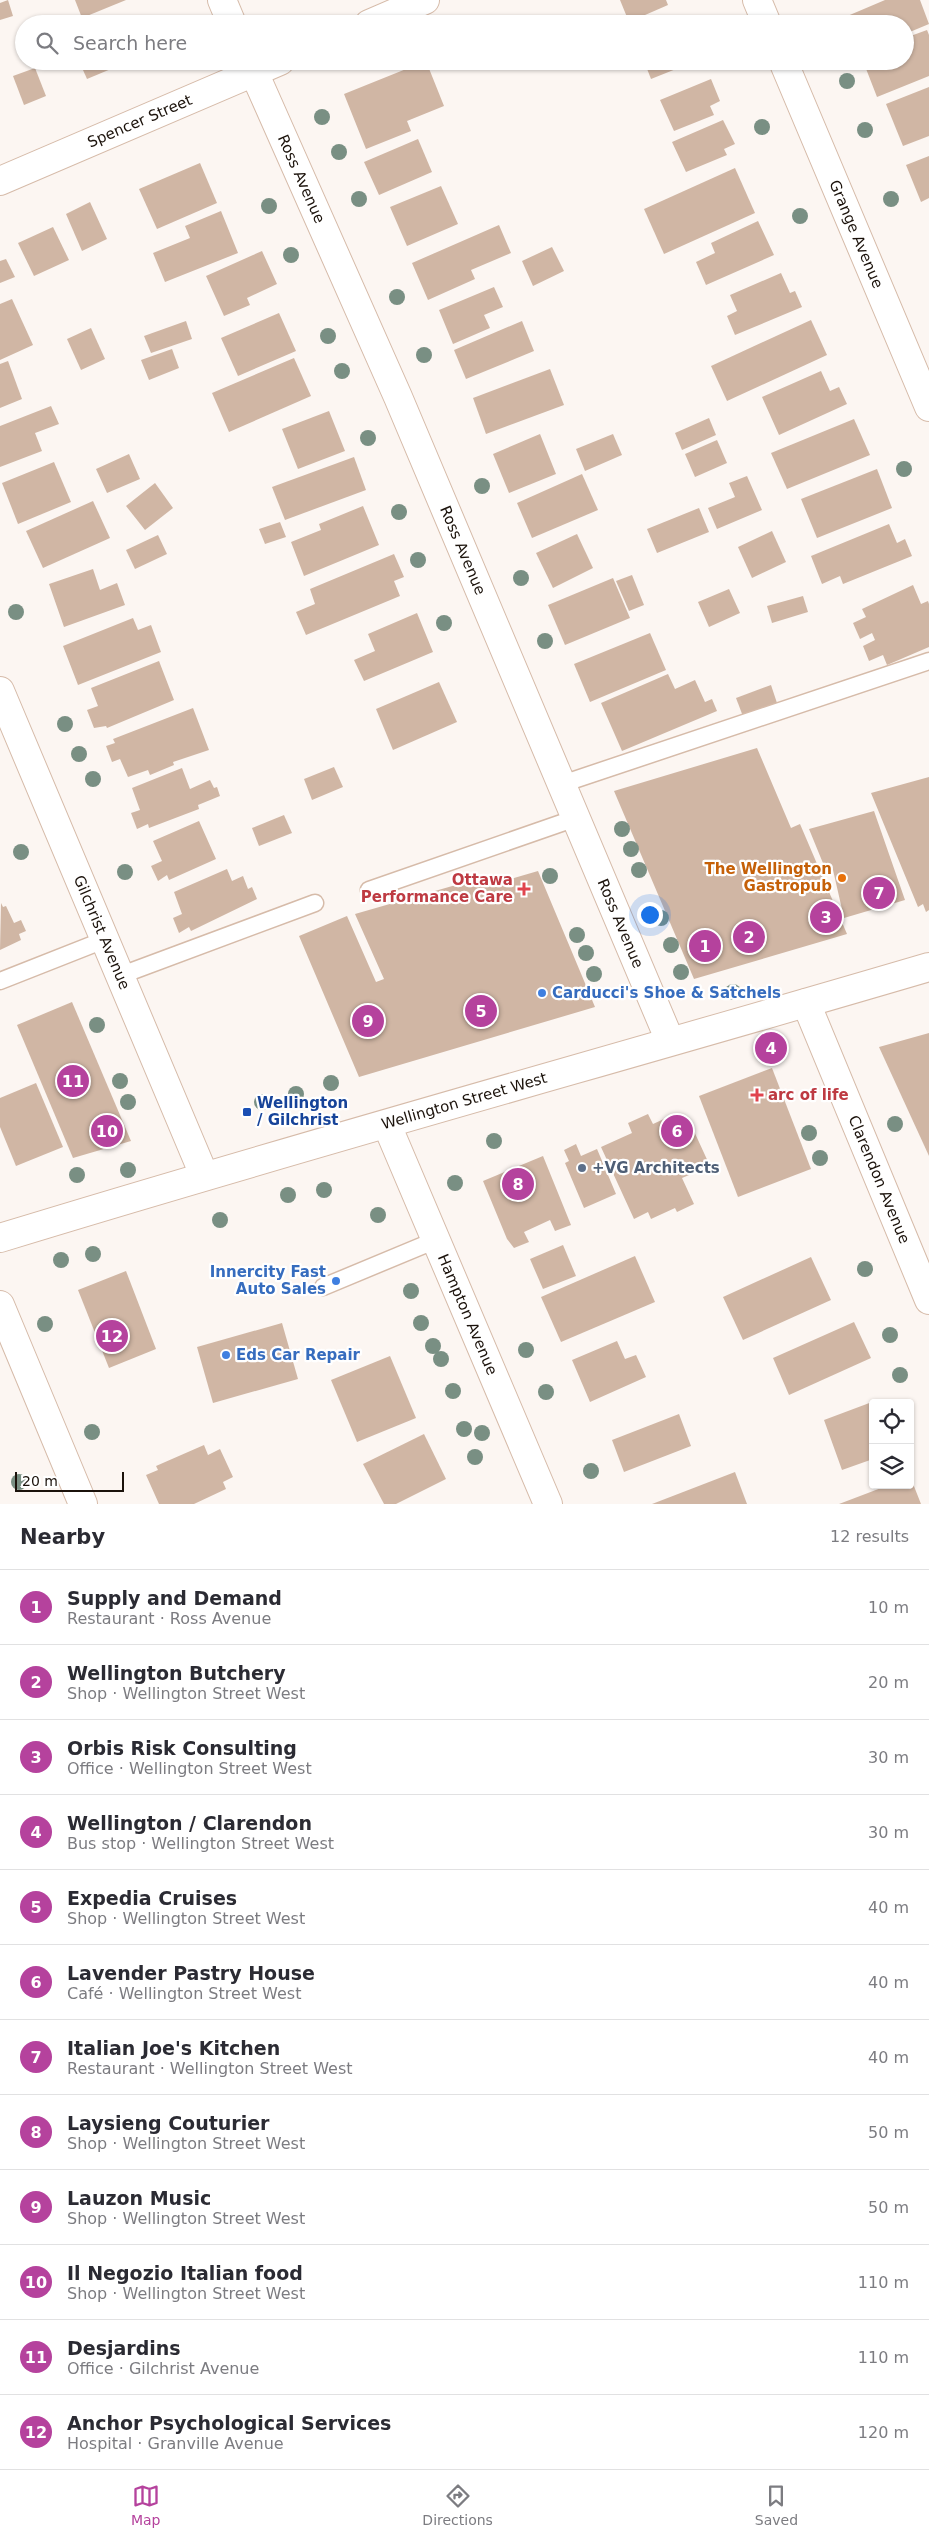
<!DOCTYPE html>
<html lang="en">
<head>
<meta charset="utf-8">
<style>
  :root { --surface:#fff; --page:#f7f7f7; --text:#2b2b33; --muted:#7c7c81; --line:#e1e1e2; --accent:#b5429d }
  body { margin:0; font-family:"DejaVu Sans",sans-serif; background:var(--page); color:var(--text) }
  .controls { position:absolute; right:15px; bottom:15px; display:grid; overflow:hidden; border-radius:5px; box-shadow:0 1px 4px #0004 }
  .controls button { width:45px; height:45px; display:grid; place-items:center; padding:0; border:0; border-bottom:1px solid var(--line); background:var(--surface); color:var(--text); font:25px sans-serif }
  .scale { position:absolute; left:15px; bottom:12px; width:109px; box-sizing:border-box; padding-left:5px; border:2px solid #1b120b; border-top:0; font-size:14px; line-height:18px; white-space:nowrap; color:#1b120b; -webkit-text-stroke:4px #fff; paint-order:stroke }
  .you { position:absolute; left:649px; top:914px; width:18px; height:18px; margin:-12px; border:4px solid #fff; border-radius:50%; background:#1a73e8; box-shadow:0 0 0 8px #1a73e833 }
  .badge { display:grid; place-items:center; width:32px; height:32px; border-radius:50%; background:var(--accent); color:#fff; font-size:16px; font-weight:700 }
  .pin { position:absolute; translate:-50% -50%; border:2px solid #fff; box-shadow:0 1px 5px #0006 }
  .list { margin:0; padding:0; list-style:none }
  h2 { display:flex; justify-content:space-between; align-items:center; height:65px; margin:0; padding:0 20px; font-size:21px }
  h2 small { font-size:16px; font-weight:400; color:var(--muted) }
  .list li { display:grid; grid-template-columns:32px 1fr auto; gap:15px; align-items:center; box-sizing:border-box; height:75px; padding:0 20px; border-top:1px solid var(--line) }
  .list b { display:block; font-size:19px; white-space:nowrap }
  .list p { margin:0; font-size:16px; white-space:nowrap; color:var(--muted) }
  .list em { font-size:16px; font-style:normal; color:var(--muted) }
  .icon { flex:none; width:28px; height:28px; fill:none; stroke:currentColor; stroke-width:2; stroke-linecap:round; stroke-linejoin:round }
  .map { position:relative; flex:none; width:929px; height:1504px; overflow:hidden }
  .search { position:absolute; background:var(--surface); box-shadow:0 1px 4px #0004; left:15px; right:15px; top:15px; height:55px; display:flex; align-items:center; gap:12px; box-sizing:border-box; padding:0 18px; border-radius:28px; color:var(--muted); font-size:19px }
  .sheet { height:965px; background:var(--surface) }
  nav { display:flex; justify-content:space-around; align-items:center; box-sizing:border-box; height:70px; border-top:1px solid var(--line); background:var(--surface); font-size:14px; color:var(--muted) }
  nav a { display:grid; justify-items:center; gap:2px }
  nav .on { color:var(--accent) }
  .map>svg:first-child { display:block }
</style>
</head>
<body>
<div class="map">
<svg width="929" height="1504" viewBox="0 0 929 1504">
  <rect width="100%" height="100%" fill="#fcf6f2"/>
  <g fill="#d0b6a4">
    <polygon points="8,0 13,16 0,20 0,3"/>
    <polygon points="75,0 126,0 82,18"/>
    <polygon points="620,0 666,0 668,5 629,22"/>
    <polygon points="885,0 920,0 929,24 905,34 905,24 848,24 845,17"/>
    <polygon points="927,30 929,35 929,76 877,97 863,61 905,61 905,38"/>
    <polygon points="79,61 130,61 87,79"/>
    <polygon points="426,61 444,106 407,121 411,131 366,149 344,94"/>
    <polygon points="644,61 696,61 651,79"/>
    <polygon points="35,68 46,96 24,105 13,76"/>
    <polygon points="711,79 720,101 710,106 714,115 674,131 660,100"/>
    <polygon points="929,87 929,136 903,146 886,104"/>
    <polygon points="723,120 735,144 724,149 727,155 686,172 672,142"/>
    <polygon points="418,139 432,172 379,195 364,162"/>
    <polygon points="929,156 929,198 921,202 906,165"/>
    <polygon points="200,163 217,203 157,229 139,189"/>
    <polygon points="735,168 755,213 664,254 644,209"/>
    <polygon points="441,186 458,224 407,246 390,207"/>
    <polygon points="90,202 107,239 82,251 66,214"/>
    <polygon points="221,211 238,253 165,282 153,253 190,238 185,226"/>
    <polygon points="758,221 774,255 706,285 696,262 715,253 711,243"/>
    <polygon points="499,225 511,253 471,270 475,279 428,300 412,263"/>
    <polygon points="53,227 69,260 34,276 18,243"/>
    <polygon points="552,247 564,271 533,286 522,261"/>
    <polygon points="262,251 277,284 247,298 250,305 224,316 206,276"/>
    <polygon points="6,259 15,277 0,283 0,261"/>
    <polygon points="781,273 790,293 795,291 802,307 735,335 727,316 737,311 730,295"/>
    <polygon points="494,287 503,307 484,315 490,328 453,344 439,310"/>
    <polygon points="12,299 33,345 0,360 0,304"/>
    <polygon points="279,313 296,351 238,376 221,338"/>
    <polygon points="811,320 827,355 727,401 711,366"/>
    <polygon points="186,321 192,339 151,353 144,336"/>
    <polygon points="522,321 534,351 466,379 454,350"/>
    <polygon points="91,328 105,359 81,370 67,339"/>
    <polygon points="172,349 179,368 149,380 141,360"/>
    <polygon points="294,358 311,396 229,432 212,393"/>
    <polygon points="8,361 22,399 0,408 0,364"/>
    <polygon points="550,369 564,405 486,434 473,398"/>
    <polygon points="821,371 830,391 839,387 847,404 779,435 762,397"/>
    <polygon points="51,406 59,424 35,433 42,451 0,467 0,426"/>
    <polygon points="329,411 345,451 298,469 282,429"/>
    <polygon points="709,418 716,435 682,450 675,433"/>
    <polygon points="854,419 870,455 787,489 771,453"/>
    <polygon points="540,434 556,474 509,493 493,454"/>
    <polygon points="613,434 622,455 585,471 576,449"/>
    <polygon points="717,440 727,463 695,477 685,454"/>
    <polygon points="129,454 140,479 107,493 96,469"/>
    <polygon points="354,457 366,490 285,520 272,487"/>
    <polygon points="54,462 71,502 18,524 2,483"/>
    <polygon points="877,469 892,508 817,538 801,499"/>
    <polygon points="582,474 598,510 532,538 517,503"/>
    <polygon points="747,476 762,510 717,529 708,508 735,497 729,483"/>
    <polygon points="155,483 173,508 145,530 126,506"/>
    <polygon points="93,501 110,538 43,568 26,531"/>
    <polygon points="363,506 379,545 304,576 291,542 321,530 319,524"/>
    <polygon points="699,508 709,532 657,553 647,529"/>
    <polygon points="280,522 286,537 265,544 259,529"/>
    <polygon points="889,524 897,543 905,539 912,556 843,584 840,576 822,584 811,556"/>
    <polygon points="772,531 786,562 752,578 738,547"/>
    <polygon points="577,534 593,568 553,588 536,553"/>
    <polygon points="158,535 167,554 135,569 126,550"/>
    <polygon points="394,554 404,577 394,581 400,596 306,635 296,612 315,604 310,589"/>
    <polygon points="93,569 100,590 117,583 125,605 64,627 49,584"/>
    <polygon points="632,575 644,605 629,611 616,581"/>
    <polygon points="613,578 630,618 565,645 548,605"/>
    <polygon points="913,585 921,604 928,601 929,604 929,647 887,665 883,655 869,661 863,646 875,640 872,633 860,639 853,623 866,617 862,609"/>
    <polygon points="729,589 740,613 709,627 698,602"/>
    <polygon points="803,596 808,612 772,623 767,606"/>
    <polygon points="417,613 433,652 364,681 354,660 375,651 368,634"/>
    <polygon points="133,618 138,630 151,625 161,652 78,685 63,646"/>
    <polygon points="650,633 666,670 590,702 574,664"/>
    <polygon points="159,661 174,700 107,728 106,726 94,728 87,710 98,706 91,688"/>
    <polygon points="668,674 675,689 695,680 705,702 712,699 717,711 622,751 601,703"/>
    <polygon points="439,682 457,722 393,750 376,709"/>
    <polygon points="771,685 778,706 744,719 736,698"/>
    <polygon points="193,708 209,750 173,762 174,765 150,775 148,770 128,777 120,759 112,762 106,746 115,743 113,739"/>
    <polygon points="757,748 791,828 800,824 847,934 694,979 614,791"/>
    <polygon points="334,767 343,787 312,800 304,779"/>
    <polygon points="182,768 190,789 210,780 214,788 217,787 220,796 198,805 199,809 149,828 148,824 137,829 131,813 140,810 132,788"/>
    <polygon points="929,777 929,910 926,912 923,904 918,907 871,793"/>
    <polygon points="874,811 905,900 844,918 833,870 827,873 809,829"/>
    <polygon points="284,815 292,833 259,846 252,828"/>
    <polygon points="199,821 216,859 169,880 167,875 158,881 151,866 162,861 153,841"/>
    <polygon points="227,869 232,881 243,876 248,889 252,887 257,899 191,931 189,927 179,933 173,918 182,914 174,892"/>
    <polygon points="538,871 595,1007 359,1077 299,936 347,916 376,982 384,979 355,914 494,874 497,883"/>
    <polygon points="1,903 3,907 6,906 14,923 21,920 26,931 19,934 21,940 0,950"/>
    <polygon points="72,1002 131,1141 73,1158 17,1025"/>
    <polygon points="929,1033 929,1156 879,1047"/>
    <polygon points="772,1068 811,1169 738,1197 699,1096"/>
    <polygon points="36,1083 63,1147 16,1166 0,1127 0,1098"/>
    <polygon points="648,1114 653,1124 664,1119 667,1125 687,1116 710,1166 682,1178 694,1204 677,1212 675,1208 651,1219 648,1212 634,1219 601,1147 632,1133 628,1123"/>
    <polygon points="576,1144 581,1156 597,1149 616,1194 584,1208 565,1163 569,1161 564,1150"/>
    <polygon points="543,1156 571,1225 555,1231 550,1220 524,1232 529,1242 514,1248 507,1239 483,1181"/>
    <polygon points="563,1245 576,1276 543,1289 530,1259"/>
    <polygon points="635,1256 655,1302 561,1342 541,1297"/>
    <polygon points="811,1257 831,1300 743,1340 723,1297"/>
    <polygon points="126,1271 156,1349 109,1368 78,1290"/>
    <polygon points="854,1322 871,1358 789,1395 773,1358"/>
    <polygon points="282,1323 298,1379 213,1403 197,1347"/>
    <polygon points="617,1341 625,1359 636,1355 646,1377 590,1402 572,1360"/>
    <polygon points="390,1356 416,1418 357,1442 331,1380"/>
    <polygon points="880,1399 881,1403 873,1403 873,1459 842,1470 824,1420"/>
    <polygon points="679,1414 691,1446 624,1472 612,1440"/>
    <polygon points="424,1434 446,1479 396,1504 384,1504 363,1464"/>
    <polygon points="204,1445 208,1455 220,1449 233,1477 223,1482 226,1489 194,1504 159,1504 146,1475 158,1470 156,1466"/>
    <polygon points="735,1472 747,1504 652,1504"/>
    <polygon points="910,1476 921,1504 839,1504 889,1485 910,1485"/>
  </g>
  <g fill="none" stroke-linecap="round" stroke-linejoin="round">
    <defs>
      <g id="service">
        <polyline points="562,784 929,661"/>
        <polyline points="369,890 576,818"/>
        <polyline points="119,976 315,903"/>
        <polyline points="0,981 104,940"/>
        <polyline points="323,1287 436,1240"/>
      </g>
      <g id="minor">
        <polyline points="222,0 232,24"/>
        <polyline points="757,0 767,24"/>
        <polyline points="369,24 425,0"/>
        <path id="s1" d="M 249,61 L 398,397 L 670,1041"/>
        <path id="s2" d="M 783,61 L 929,407"/>
        <path id="s3" d="M 0,181 L 280,61"/>
        <path id="s4" d="M 0,691 L 204,1175"/>
        <path id="s5" d="M 806,1003 L 929,1300"/>
        <path id="s6" d="M 387,1125 L 548,1504"/>
        <polyline points="0,1305 83,1504"/>
      </g>
      <g id="secondary">
        <path id="s7" d="M 0,1238 C 309,1143 620,1058 929,967"/>
      </g>
    </defs>
    <use href="#service" stroke="#d6bba9" stroke-width="19"/>
    <use href="#minor" stroke="#d6bba9" stroke-width="30"/>
    <use href="#secondary" stroke="#d6bba9" stroke-width="30"/>
    <use href="#service" stroke="#fff" stroke-width="16"/>
    <use href="#minor" stroke="#fff" stroke-width="28"/>
    <use href="#secondary" stroke="#fff" stroke-width="28"/>
  </g>
  <g fill="#798f83">
    <circle cx="847" cy="81" r="8"/>
    <circle cx="322" cy="117" r="8"/>
    <circle cx="762" cy="127" r="8"/>
    <circle cx="865" cy="130" r="8"/>
    <circle cx="339" cy="152" r="8"/>
    <circle cx="359" cy="199" r="8"/>
    <circle cx="891" cy="199" r="8"/>
    <circle cx="269" cy="206" r="8"/>
    <circle cx="800" cy="216" r="8"/>
    <circle cx="291" cy="255" r="8"/>
    <circle cx="397" cy="297" r="8"/>
    <circle cx="328" cy="336" r="8"/>
    <circle cx="424" cy="355" r="8"/>
    <circle cx="342" cy="371" r="8"/>
    <circle cx="368" cy="438" r="8"/>
    <circle cx="904" cy="469" r="8"/>
    <circle cx="482" cy="486" r="8"/>
    <circle cx="399" cy="512" r="8"/>
    <circle cx="418" cy="560" r="8"/>
    <circle cx="521" cy="578" r="8"/>
    <circle cx="16" cy="612" r="8"/>
    <circle cx="444" cy="623" r="8"/>
    <circle cx="545" cy="641" r="8"/>
    <circle cx="65" cy="724" r="8"/>
    <circle cx="79" cy="754" r="8"/>
    <circle cx="93" cy="779" r="8"/>
    <circle cx="622" cy="829" r="8"/>
    <circle cx="631" cy="849" r="8"/>
    <circle cx="21" cy="852" r="8"/>
    <circle cx="639" cy="870" r="8"/>
    <circle cx="125" cy="872" r="8"/>
    <circle cx="550" cy="876" r="8"/>
    <circle cx="661" cy="918" r="8"/>
    <circle cx="577" cy="935" r="8"/>
    <circle cx="671" cy="945" r="8"/>
    <circle cx="586" cy="953" r="8"/>
    <circle cx="681" cy="972" r="8"/>
    <circle cx="594" cy="974" r="8"/>
    <circle cx="733" cy="992" r="8"/>
    <circle cx="97" cy="1025" r="8"/>
    <circle cx="120" cy="1081" r="8"/>
    <circle cx="331" cy="1083" r="8"/>
    <circle cx="296" cy="1094" r="8"/>
    <circle cx="128" cy="1102" r="8"/>
    <circle cx="262" cy="1102" r="8"/>
    <circle cx="895" cy="1124" r="8"/>
    <circle cx="809" cy="1133" r="8"/>
    <circle cx="494" cy="1141" r="8"/>
    <circle cx="820" cy="1158" r="8"/>
    <circle cx="128" cy="1170" r="8"/>
    <circle cx="77" cy="1175" r="8"/>
    <circle cx="455" cy="1183" r="8"/>
    <circle cx="324" cy="1190" r="8"/>
    <circle cx="288" cy="1195" r="8"/>
    <circle cx="378" cy="1215" r="8"/>
    <circle cx="220" cy="1220" r="8"/>
    <circle cx="93" cy="1254" r="8"/>
    <circle cx="61" cy="1260" r="8"/>
    <circle cx="865" cy="1269" r="8"/>
    <circle cx="411" cy="1291" r="8"/>
    <circle cx="421" cy="1323" r="8"/>
    <circle cx="45" cy="1324" r="8"/>
    <circle cx="890" cy="1335" r="8"/>
    <circle cx="433" cy="1346" r="8"/>
    <circle cx="526" cy="1350" r="8"/>
    <circle cx="441" cy="1359" r="8"/>
    <circle cx="900" cy="1375" r="8"/>
    <circle cx="453" cy="1391" r="8"/>
    <circle cx="546" cy="1392" r="8"/>
    <circle cx="464" cy="1429" r="8"/>
    <circle cx="92" cy="1432" r="8"/>
    <circle cx="482" cy="1433" r="8"/>
    <circle cx="475" cy="1457" r="8"/>
    <circle cx="591" cy="1471" r="8"/>
    <circle cx="19" cy="1482" r="8"/>
  </g>
  <circle fill="#e8710a" stroke="#fff" stroke-width="2" cx="842" cy="878" r="5"/>
  <g fill="#e0444e" stroke="#fff" stroke-width="2">
    <path d="M521.5 881.5h5v5h5v5h-5v5h-5v-5h-5v-5h5z"/>
    <path d="M754.5 1087.5h5v5h5v5h-5v5h-5v-5h-5v-5h5z"/>
  </g>
  <g fill="#3f7fe0" stroke="#fff" stroke-width="2">
    <circle cx="542" cy="993" r="5"/>
    <circle cx="336" cy="1281" r="5"/>
    <circle cx="226" cy="1355" r="5"/>
  </g>
  <rect fill="#1a4fb4" stroke="#fff" stroke-width="2" x="242" y="1107" width="10" height="10" rx="2.5"/>
  <circle fill="#5c6f8a" stroke="#fff" stroke-width="2" cx="582" cy="1168" r="5"/>
  <g text-anchor="middle" stroke-width="4.5" stroke-linejoin="round" paint-order="stroke">
    <g font-size="15" fill="#1b120b" stroke="#fff">
      <text dy="5" stroke="none"><textPath href="#s3" startOffset="152">Spencer Street</textPath></text>
      <text dy="5" stroke="none"><textPath href="#s1" startOffset="129">Ross Avenue</textPath></text>
      <text dy="5" stroke="none"><textPath href="#s2" startOffset="188">Grange Avenue</textPath></text>
      <text dy="5" stroke="none"><textPath href="#s1" startOffset="534">Ross Avenue</textPath></text>
      <text dy="5" stroke="none"><textPath href="#s1" startOffset="939">Ross Avenue</textPath></text>
      <text dy="5" stroke="none"><textPath href="#s4" startOffset="262">Gilchrist Avenue</textPath></text>
      <text dy="5" stroke="none"><textPath href="#s7" startOffset="484">Wellington Street West</textPath></text>
      <text dy="5" stroke="none"><textPath href="#s5" startOffset="191">Clarendon Avenue</textPath></text>
      <text dy="5" stroke="none"><textPath href="#s6" startOffset="206">Hampton Avenue</textPath></text>
    </g>
    <g font-size="15" font-weight="bold" fill="#c56008" stroke="#fff" text-anchor="end">
      <text x="832" y="874">The Wellington<tspan x="832" dy="17">Gastropub</tspan></text>
    </g>
    <g font-size="15" font-weight="bold" fill="#be3a42" stroke="#fff" text-anchor="end">
      <text x="513" y="885">Ottawa<tspan x="513" dy="17">Performance Care</tspan></text>
      <text x="768" y="1100" text-anchor="start">arc of life</text>
    </g>
    <g font-size="15" font-weight="bold" fill="#366cbe" stroke="#fff" text-anchor="start">
      <text x="552" y="998">Carducci's Shoe &amp; Satchels</text>
      <text x="326" y="1277" text-anchor="end">Innercity Fast<tspan x="326" dy="17">Auto Sales</tspan></text>
      <text x="236" y="1360">Eds Car Repair</text>
    </g>
    <g font-size="15" font-weight="bold" fill="#164399" stroke="#fff" text-anchor="start">
      <text x="257" y="1108">Wellington<tspan x="257" dy="17">/ Gilchrist</tspan></text>
    </g>
    <g font-size="15" font-weight="bold" fill="#4e5e75" stroke="#fff" text-anchor="start">
      <text x="592" y="1173">+VG Architects</text>
    </g>
  </g>
</svg>
<div class="controls">
<button><svg class="icon" aria-label="locate" viewBox="0 0 24 24"><circle cx="12" cy="12" r="6"/><path d="M12 2v4M12 18v4M2 12h4M18 12h4"/></svg></button>
<button><svg class="icon" aria-label="layers" viewBox="0 0 24 24"><path d="M12 4l9 5-9 5-9-5zM3 14l9 5 9-5"/></svg></button>
</div>
<div class="scale">20 m</div>
<div class="you"></div>
<div class="pin badge" style="left:705px;top:946px">1</div>
<div class="pin badge" style="left:749px;top:937px">2</div>
<div class="pin badge" style="left:826px;top:917px">3</div>
<div class="pin badge" style="left:771px;top:1048px">4</div>
<div class="pin badge" style="left:481px;top:1011px">5</div>
<div class="pin badge" style="left:677px;top:1131px">6</div>
<div class="pin badge" style="left:879px;top:893px">7</div>
<div class="pin badge" style="left:518px;top:1184px">8</div>
<div class="pin badge" style="left:368px;top:1021px">9</div>
<div class="pin badge" style="left:107px;top:1131px">10</div>
<div class="pin badge" style="left:73px;top:1081px">11</div>
<div class="pin badge" style="left:112px;top:1336px">12</div>
<div class="search"><svg class="icon" aria-label="search" viewBox="0 0 24 24"><circle cx="10" cy="10" r="6"/><path d="M15 15l6 6"/></svg>Search here</div>
</div>
<section class="sheet">
<h2>Nearby<small>12 results</small></h2>
<ul class="list">
<li><span class="badge">1</span><div><b>Supply and Demand</b><p>Restaurant · Ross Avenue</p></div><em>10 m</em></li>
<li><span class="badge">2</span><div><b>Wellington Butchery</b><p>Shop · Wellington Street West</p></div><em>20 m</em></li>
<li><span class="badge">3</span><div><b>Orbis Risk Consulting</b><p>Office · Wellington Street West</p></div><em>30 m</em></li>
<li><span class="badge">4</span><div><b>Wellington / Clarendon</b><p>Bus stop · Wellington Street West</p></div><em>30 m</em></li>
<li><span class="badge">5</span><div><b>Expedia Cruises</b><p>Shop · Wellington Street West</p></div><em>40 m</em></li>
<li><span class="badge">6</span><div><b>Lavender Pastry House</b><p>Café · Wellington Street West</p></div><em>40 m</em></li>
<li><span class="badge">7</span><div><b>Italian Joe's Kitchen</b><p>Restaurant · Wellington Street West</p></div><em>40 m</em></li>
<li><span class="badge">8</span><div><b>Laysieng Couturier</b><p>Shop · Wellington Street West</p></div><em>50 m</em></li>
<li><span class="badge">9</span><div><b>Lauzon Music</b><p>Shop · Wellington Street West</p></div><em>50 m</em></li>
<li><span class="badge">10</span><div><b>Il Negozio Italian food</b><p>Shop · Wellington Street West</p></div><em>110 m</em></li>
<li><span class="badge">11</span><div><b>Desjardins</b><p>Office · Gilchrist Avenue</p></div><em>110 m</em></li>
<li><span class="badge">12</span><div><b>Anchor Psychological Services</b><p>Hospital · Granville Avenue</p></div><em>120 m</em></li>
</ul>
</section>
<nav>
<a class="on"><svg class="icon" aria-label="map" viewBox="0 0 24 24"><path d="M3 6l6-2 6 2 6-2v14l-6 2-6-2-6 2zM9 4v14M15 6v14"/></svg>Map</a>
<a><svg class="icon" aria-label="directions" viewBox="0 0 24 24"><path d="M12 3l9 9-9 9-9-9zM9 14v-3h6M13 9l2 2-2 2"/></svg>Directions</a>
<a><svg class="icon" aria-label="saved" viewBox="0 0 24 24"><path d="M7 4h10v16l-5-4-5 4z"/></svg>Saved</a>
</nav>
</body>
</html>
